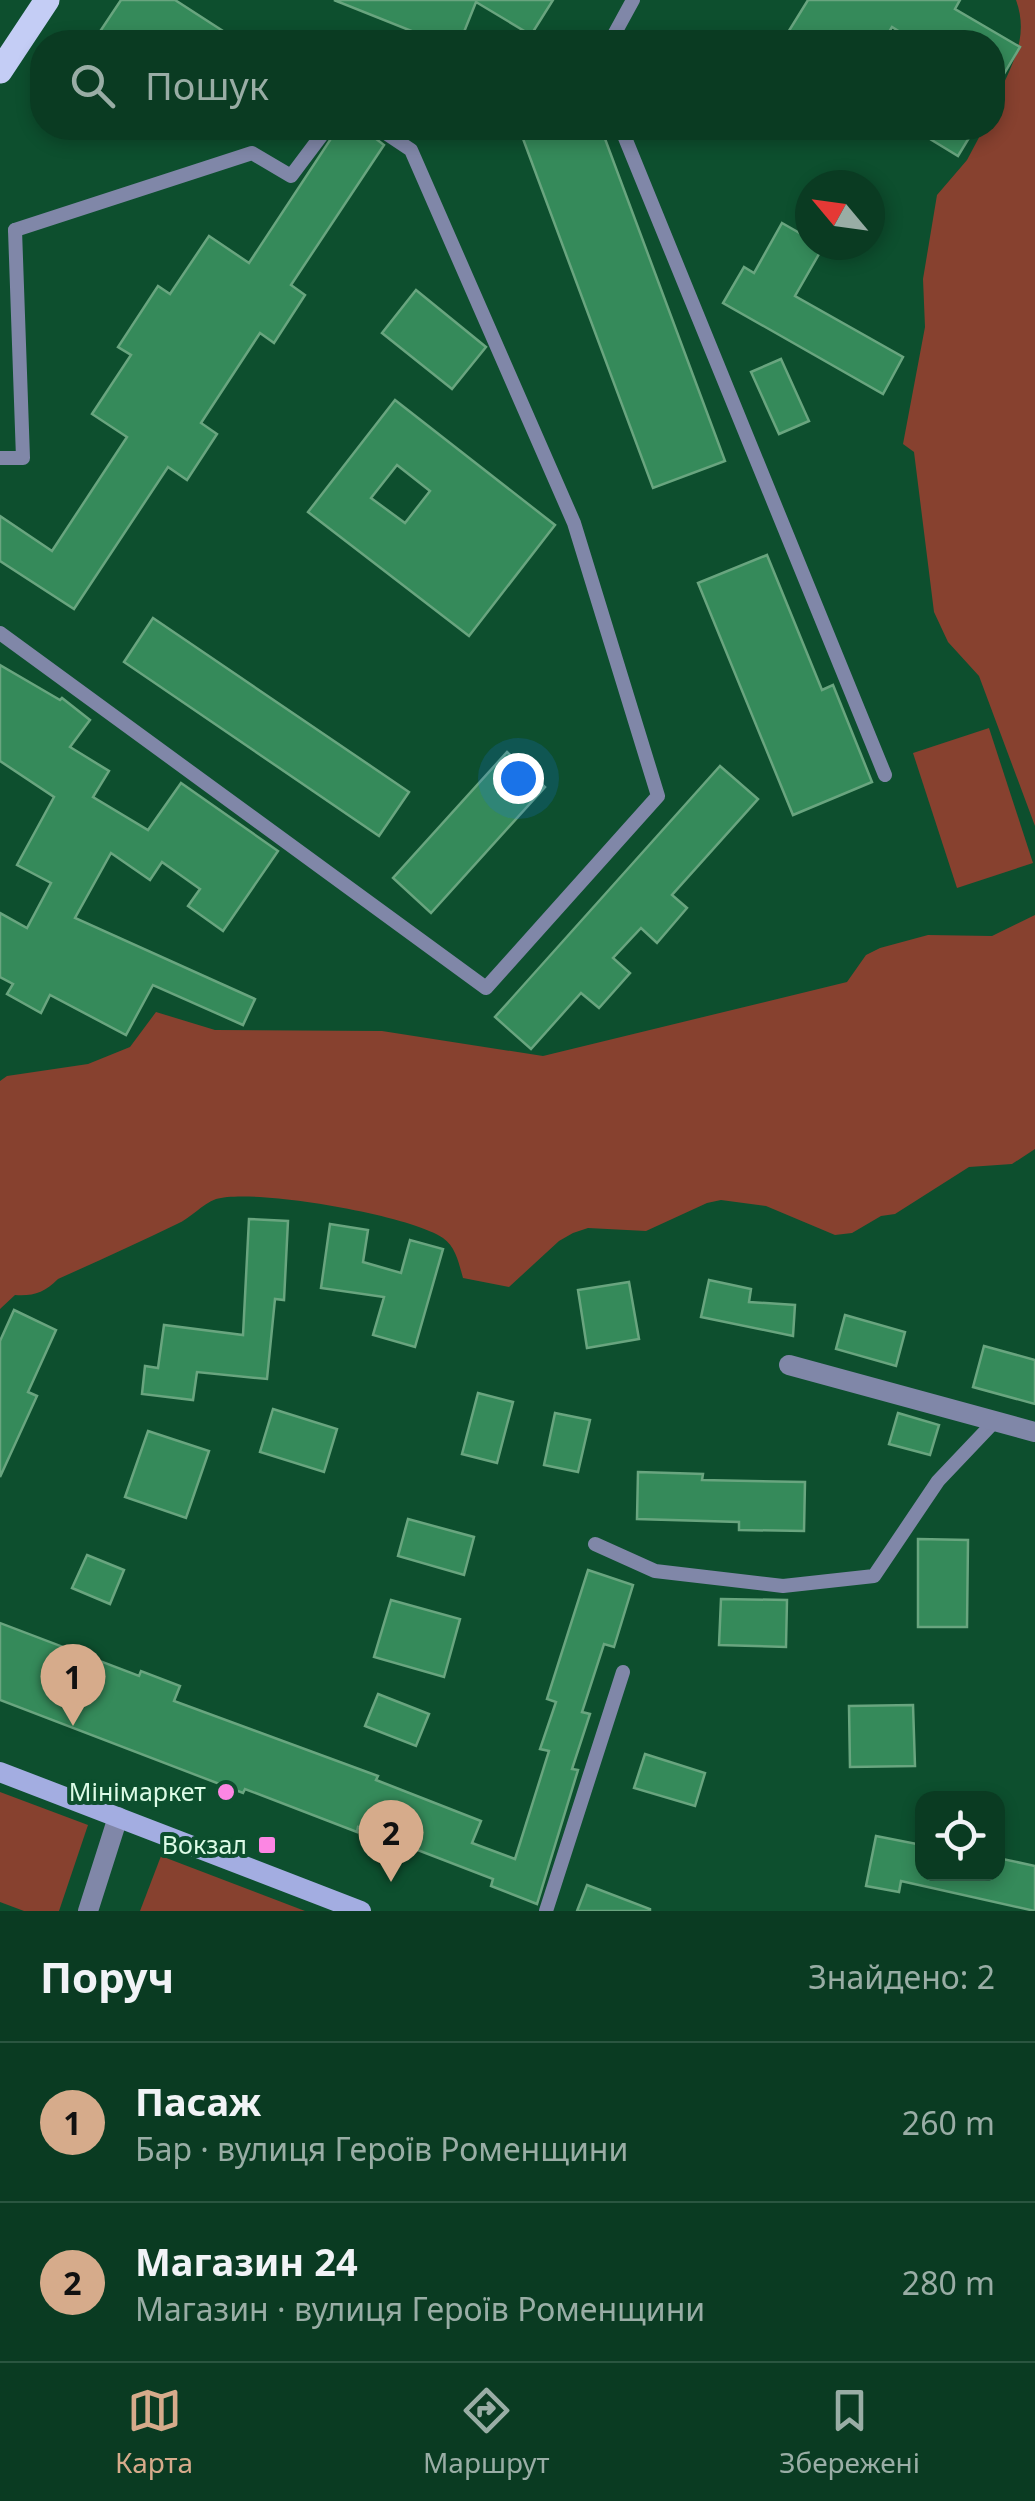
<!DOCTYPE html>
<html lang="uk">
<head>
<meta charset="utf-8">
<style>
  :root { --surface:#0a3b22; --page:#18462f; --text:#f1f3f6; --muted:#99ada5; --line:#2a5540; --accent:#d6ab8b }
  body { margin:0; font-family:"Noto Sans",sans-serif; background:var(--page); color:var(--text) }
  .controls { position:absolute; right:30px; bottom:30px; display:grid; overflow:hidden; border-radius:20px; box-shadow:0 5px 15px #0003 }
  .controls button { width:90px; height:90px; display:grid; place-items:center; padding:0; border:0; border-bottom:2px solid var(--line); background:var(--surface); color:var(--text); font:50px sans-serif }
  .compass { position:absolute; left:795px; top:170px; width:90px; height:90px; border-radius:50%; background:var(--surface); box-shadow:0 5px 15px #0003; rotate:299deg }
  .you { position:absolute; left:518px; top:778px; width:35px; height:35px; margin:-25px; border:8px solid #fff; border-radius:50%; background:#1a73e8; box-shadow:0 0 0 15px #1a73e833 }
  .badge { display:grid; place-items:center; width:65px; height:65px; border-radius:50%; background:var(--accent); color:#111; font-size:32px; font-weight:700 }
  .pin { position:absolute; translate:-50% -82px; filter:drop-shadow(0 2px 5px #0008) }
  .pin::after { content:''; position:absolute; top:52px; width:35px; height:30px; background:inherit; clip-path:polygon(0 0,100% 0,50% 100%) }
  .list { margin:0; padding:0; list-style:none }
  h2 { display:flex; justify-content:space-between; align-items:center; height:130px; margin:0; padding:0 40px; font-size:42px }
  h2 small { font-size:32px; font-weight:400; color:var(--muted) }
  .list li { display:grid; grid-template-columns:65px 1fr auto; gap:30px; align-items:center; box-sizing:border-box; height:160px; padding:0 40px; border-top:2px solid var(--line) }
  .list b { display:block; font-size:38px; white-space:nowrap }
  .list p { margin:0; font-size:32px; white-space:nowrap; color:var(--muted) }
  .list em { font-size:32px; font-style:normal; color:var(--muted) }
  .icon { flex:none; width:55px; height:55px; fill:none; stroke:currentColor; stroke-width:2; stroke-linecap:round; stroke-linejoin:round }
  .map { position:relative; flex:none; width:1035px; height:1911px; overflow:hidden }
  .search { position:absolute; background:var(--surface); box-shadow:0 5px 15px #0003; left:30px; right:30px; top:30px; height:110px; display:flex; align-items:center; gap:25px; box-sizing:border-box; padding:0 35px; border-radius:40px; color:var(--muted); font-size:38px }
  .sheet { height:450px; background:var(--surface) }
  nav { display:flex; justify-content:space-around; align-items:center; box-sizing:border-box; height:140px; border-top:2px solid var(--line); background:var(--surface); font-size:28px; color:var(--muted) }
  nav a { display:grid; justify-items:center; gap:5px }
  nav .on { color:var(--accent) }
  .map>svg:first-child { display:block }
</style>
</head>
<body>
<div class="map">
<svg width="1035" height="1911" viewBox="0 0 1035 1911">
  <rect width="100%" height="100%" fill="#0d4f2e"/>
  <g fill="#87412f">
    <path d="M 1016,0 L 1035,0 L 1035,826 L 979,676 L 948,642 L 934,612 L 914,452 L 903,444 L 925,327 L 923,279 L 937,195 L 967,160 L 984,128 L 992,128 C 992,83 1035,53 1016,0 Z"/>
    <polygon points="989,728 1033,863 957,888 913,753"/>
    <path d="M 1035,915 L 1035,1149 L 1012,1164 L 969,1167 L 895,1214 L 881,1216 L 852,1233 L 835,1235 L 766,1206 L 721,1200 L 707,1203 L 646,1231 L 588,1228 L 573,1233 L 559,1241 L 509,1287 L 463,1278 C 459,1264 456,1247 443,1238 C 410,1215 254,1188 216,1199 C 202,1204 191,1218 177,1224 C 138,1243 98,1261 58,1279 C 44,1293 34,1296 15,1295 L 0,1309 L 0,1081 L 7,1076 L 88,1064 L 130,1047 L 156,1012 L 215,1030 L 382,1031 L 543,1056 L 847,982 L 866,955 L 880,948 L 928,935 L 992,936 Z"/>
    <polygon points="0,1792 88,1825 59,1911 24,1911 0,1902"/>
    <polygon points="161,1856 305,1911 140,1911"/>
  </g>
  <g fill="#358a5a" stroke="#69a57f" stroke-width="2.5" fill-rule="evenodd">
    <polygon points="121,0 175,0 240,42 93,42"/>
    <polygon points="334,0 553,0 531,35 476,2 460,42 439,42"/>
    <polygon points="808,0 960,0 955,9 1020,47 992,94 992,42 916,42 892,27 883,42 782,42"/>
    <polygon points="338,128 362,128 384,145 291,285 305,295 274,343 260,333 201,423 217,434 187,480 168,467 74,609 0,561 0,516 52,551 127,437 92,414 131,355 118,347 158,286 170,294 209,236 249,263"/>
    <polygon points="519,128 601,128 725,461 653,488"/>
    <polygon points="912,128 975,128 958,156"/>
    <polygon points="782,223 810,239 810,245 823,247 795,296 903,357 883,394 723,303 744,267 754,273"/>
    <polygon points="416,290 486,347 452,389 382,333"/>
    <polygon points="781,359 809,421 779,434 751,372"/>
    <path d="M 395,400 L 555,525 L 469,636 L 308,512 ZM 397,465 L 430,491 L 405,523 L 371,498 Z"/>
    <polygon points="767,555 822,690 833,685 872,782 793,815 698,583"/>
    <polygon points="153,618 409,792 379,836 124,662"/>
    <polygon points="0,665 60,700 62,698 90,720 70,747 109,771 93,797 148,830 181,783 278,851 223,931 188,906 200,889 162,862 150,880 111,853 75,918 255,999 243,1025 153,985 126,1035 50,995 41,1013 7,994 13,984 0,977 0,913 27,928 51,883 17,865 54,797 0,761"/>
    <polygon points="507,752 545,787 431,913 393,878"/>
    <polygon points="720,766 758,799 672,895 687,908 657,943 641,928 613,958 630,973 599,1008 581,993 531,1049 495,1017"/>
    <polygon points="249,1219 288,1221 284,1300 275,1299 267,1379 197,1372 193,1400 142,1394 145,1366 158,1368 164,1325 243,1335"/>
    <polygon points="330,1224 368,1230 363,1262 401,1273 410,1240 443,1249 415,1347 373,1335 384,1297 321,1288"/>
    <polygon points="709,1280 751,1289 749,1302 795,1305 793,1336 701,1317"/>
    <polygon points="629,1282 639,1339 587,1348 578,1290"/>
    <polygon points="14,1310 56,1330 28,1392 37,1396 0,1477 0,1341"/>
    <polygon points="845,1315 905,1332 896,1366 836,1349"/>
    <polygon points="984,1346 1035,1360 1035,1404 973,1387"/>
    <polygon points="478,1393 513,1402 497,1463 462,1454"/>
    <polygon points="273,1409 337,1429 324,1472 260,1452"/>
    <polygon points="555,1413 590,1420 578,1472 544,1465"/>
    <polygon points="898,1413 939,1425 930,1455 889,1444"/>
    <polygon points="148,1431 209,1451 186,1518 125,1497"/>
    <polygon points="638,1472 703,1474 702,1480 805,1482 804,1531 739,1530 739,1522 637,1519"/>
    <polygon points="408,1519 474,1537 464,1575 398,1556"/>
    <polygon points="918,1539 968,1540 967,1627 918,1627"/>
    <polygon points="87,1555 124,1570 110,1604 72,1588"/>
    <polygon points="588,1570 633,1585 614,1647 604,1644 582,1712 590,1714 572,1769 578,1770 537,1904 491,1886 493,1879 358,1827 357,1832 245,1789 243,1793 0,1700 0,1623 139,1676 141,1671 180,1686 174,1701 378,1776 376,1780 481,1821 472,1843 515,1859 549,1751 540,1749 556,1702 547,1699"/>
    <polygon points="721,1599 787,1600 786,1647 719,1645"/>
    <polygon points="391,1600 460,1619 444,1677 374,1657"/>
    <polygon points="378,1694 429,1714 416,1746 365,1726"/>
    <polygon points="913,1705 915,1766 850,1767 849,1706"/>
    <polygon points="645,1754 705,1773 695,1806 634,1788"/>
    <polygon points="876,1836 922,1845 922,1874 998,1874 998,1858 1035,1866 1035,1911 901,1881 899,1892 866,1886"/>
    <polygon points="587,1885 650,1909 650,1911 577,1911"/>
  </g>
  <g fill="none" stroke-linecap="round" stroke-linejoin="round">
    <g stroke="#8087a8" stroke-width="14">
      <polyline points="610,42 633,0"/>
      <polyline points="621,128 885,775"/>
      <polyline points="15,230 252,153 291,176 327,128"/>
      <polyline points="0,458 23,458 15,230"/>
      <polyline points="0,633 486,988 658,796 574,523 411,150 378,128"/>
      <polyline points="595,1544 655,1571 783,1586 874,1576 938,1481 995,1421"/>
      <polyline points="546,1911 623,1672"/>
    </g>
    <g stroke="#8087a8" stroke-width="20">
      <polyline points="789,1365 1035,1432"/>
      <polyline points="88,1911 118,1817"/>
    </g>
    <polyline stroke="#a3ade1" stroke-width="20" points="0,1772 361,1911"/>
    <polyline stroke="#c4cdf5" stroke-width="25" points="0,71 47,0"/>
  </g>
  <g fill="#fc86e3" stroke="#0d4f2e" stroke-width="4">
    <circle cx="226" cy="1792" r="10"/>
    <rect x="257" y="1835" width="20" height="20" rx="5"/>
  </g>
  <g text-anchor="middle" stroke-width="8" stroke-linejoin="round" paint-order="stroke">
    <g font-size="25" fill="#dcfbe6" stroke="#0d4f2e" text-anchor="end">
      <text x="206" y="1801">Мінімаркет</text>
      <text x="247" y="1854">Вокзал</text>
    </g>
  </g>
</svg>
<div class="controls">
<button><svg class="icon" aria-label="locate" viewBox="0 0 24 24"><circle cx="12" cy="12" r="6"/><path d="M12 2v4M12 18v4M2 12h4M18 12h4"/></svg></button>
</div>
<svg class="compass" viewBox="-18 -18 36 36"><path d="M0-13l5 13h-10z" fill="#e53935"/><path d="M0 13l5-13h-10z" fill="#99ada5"/></svg>
<div class="you"></div>
<div class="pin badge" style="left:73px;top:1726px">1</div>
<div class="pin badge" style="left:391px;top:1882px">2</div>
<div class="search"><svg class="icon" aria-label="search" viewBox="0 0 24 24"><circle cx="10" cy="10" r="6"/><path d="M15 15l6 6"/></svg>Пошук</div>
</div>
<section class="sheet">
<h2>Поруч<small>Знайдено: 2</small></h2>
<ul class="list">
<li><span class="badge">1</span><div><b>Пасаж</b><p>Бар · вулиця Героїв Роменщини</p></div><em>260 m</em></li>
<li><span class="badge">2</span><div><b>Магазин 24</b><p>Магазин · вулиця Героїв Роменщини</p></div><em>280 m</em></li>
</ul>
</section>
<nav>
<a class="on"><svg class="icon" aria-label="map" viewBox="0 0 24 24"><path d="M3 6l6-2 6 2 6-2v14l-6 2-6-2-6 2zM9 4v14M15 6v14"/></svg>Карта</a>
<a><svg class="icon" aria-label="directions" viewBox="0 0 24 24"><path d="M12 3l9 9-9 9-9-9zM9 14v-3h6M13 9l2 2-2 2"/></svg>Маршрут</a>
<a><svg class="icon" aria-label="saved" viewBox="0 0 24 24"><path d="M7 4h10v16l-5-4-5 4z"/></svg>Збережені</a>
</nav>
</body>
</html>
